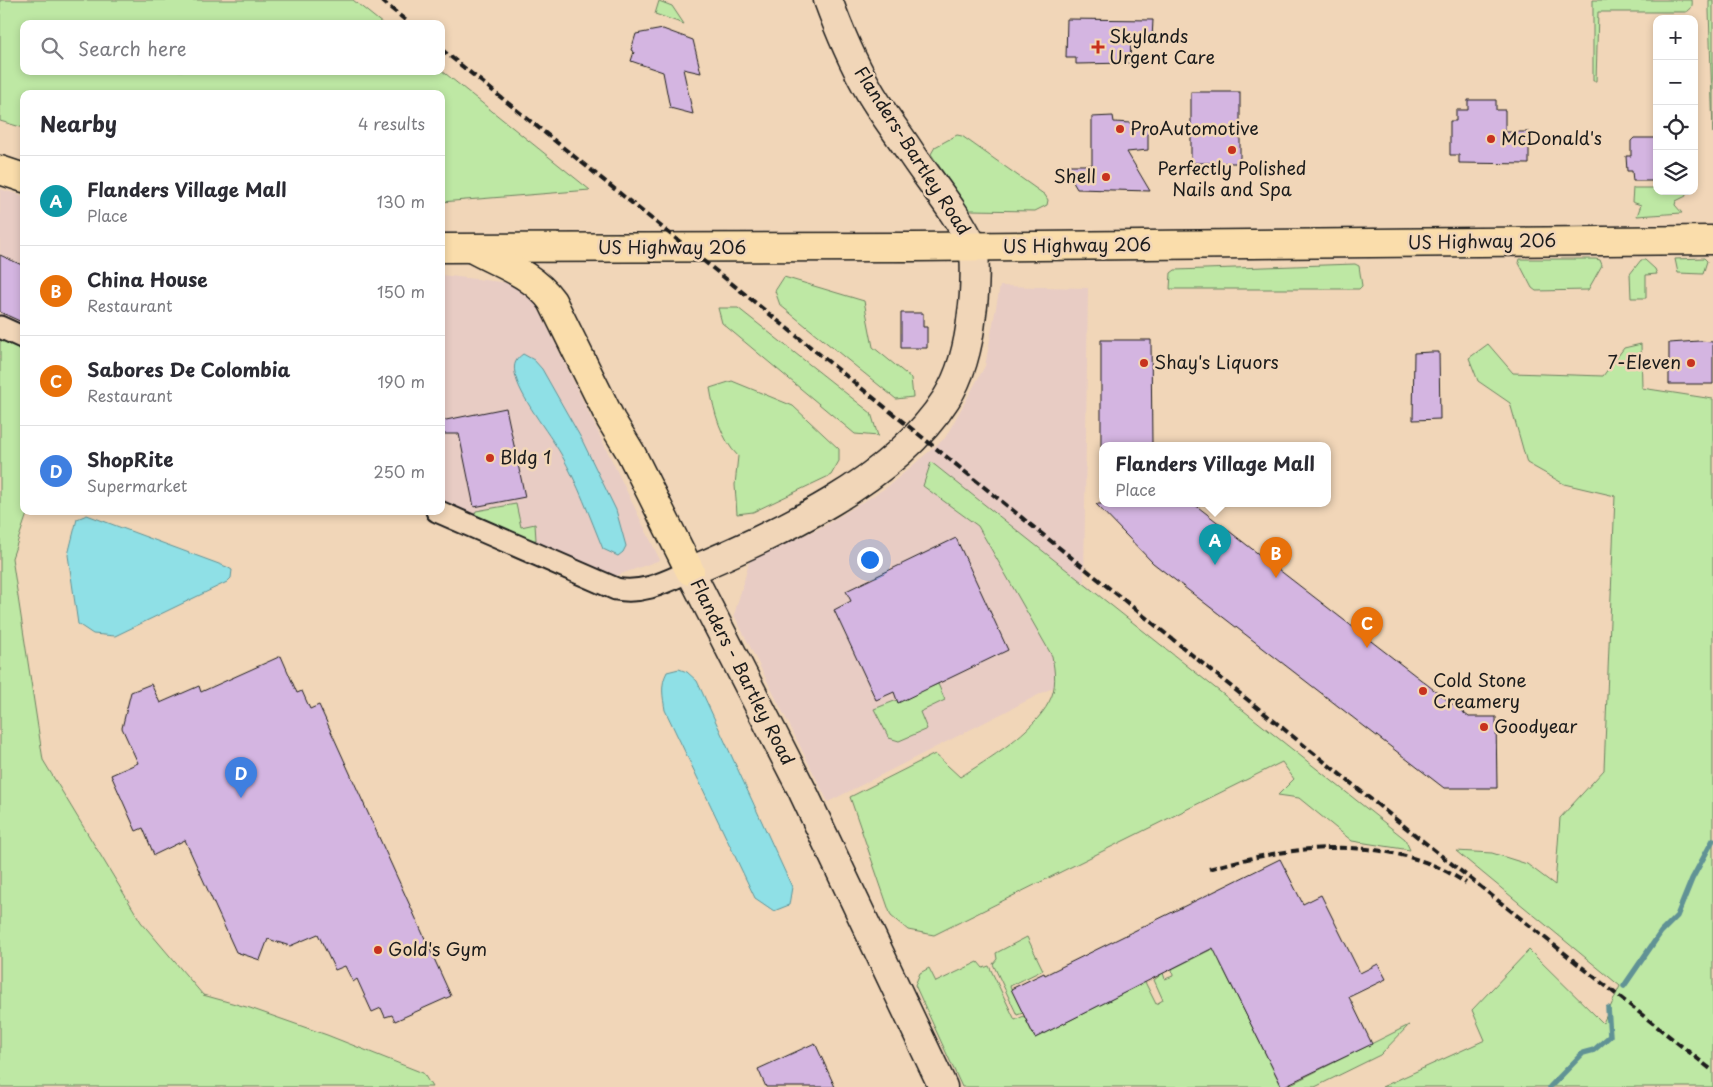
<!DOCTYPE html>
<html lang="en">
<head>
<meta charset="utf-8">
<style>
  :root { --surface:#fff; --page:#f7f7f7; --text:#2b2b33; --muted:#7c7c81; --line:#e1e1e2; --accent:#b45309 }
  body { margin:0; font-family:"Playpen Sans",sans-serif; background:var(--page); color:var(--text) }
  .controls { position:absolute; right:15px; top:15px; display:grid; overflow:hidden; border-radius:10px; box-shadow:0 2px 8px #0003 }
  .controls button { width:45px; height:45px; display:grid; place-items:center; padding:0; border:0; border-bottom:1px solid var(--line); background:var(--surface); color:var(--text); font:25px sans-serif }
  .you { position:absolute; left:869px; top:559px; width:18px; height:18px; margin:-12px; border:4px solid #fff; border-radius:50%; background:#1a73e8; box-shadow:0 0 0 8px #1a73e833 }
  .badge { display:grid; place-items:center; width:32px; height:32px; border-radius:50%; background:var(--accent); color:#fff; font-size:16px; font-weight:700 }
  .pin { position:absolute; translate:-50% -41px; filter:drop-shadow(0 1px 2px #0008) }
  .pin::after { content:''; position:absolute; top:26px; width:18px; height:15px; background:inherit; clip-path:polygon(0 0,100% 0,50% 100%) }
  .popup { position:absolute; left:1099px; top:442px; width:232px; height:65px; box-sizing:border-box; display:grid; place-content:center; border-radius:10px; background:var(--surface); filter:drop-shadow(0 1px 4px #0005); font-size:16px; white-space:nowrap; color:var(--muted) }
  .popup b { font-size:19px; color:var(--text) }
  .popup::after { content:''; position:absolute; left:50%; top:100%; margin-left:-10px; border:10px solid transparent; border-top-color:var(--surface) }
  .list { margin:0; padding:0; list-style:none }
  h2 { display:flex; justify-content:space-between; align-items:center; height:65px; margin:0; padding:0 20px; font-size:21px }
  h2 small { font-size:16px; font-weight:400; color:var(--muted) }
  .list li { display:grid; grid-template-columns:32px 1fr auto; gap:15px; align-items:center; box-sizing:border-box; height:90px; padding:0 20px; border-top:1px solid var(--line) }
  .list b { display:block; font-size:19px; white-space:nowrap }
  .list p { margin:0; font-size:16px; white-space:nowrap; color:var(--muted) }
  .list em { font-size:16px; font-style:normal; color:var(--muted) }
  .icon { flex:none; width:28px; height:28px; fill:none; stroke:currentColor; stroke-width:2; stroke-linecap:round; stroke-linejoin:round }
  .map { position:relative; flex:none; width:1713px; height:1087px; overflow:hidden }
  .search { position:absolute; background:var(--surface); box-shadow:0 2px 8px #0003; left:20px; top:20px; width:425px; height:55px; display:flex; align-items:center; gap:12px; box-sizing:border-box; padding:0 18px; border-radius:10px; color:var(--muted); font-size:19px }
  .panel { position:absolute; background:var(--surface); box-shadow:0 2px 8px #0003; left:20px; top:90px; width:425px; height:425px; border-radius:10px }
  .map>svg:first-child { display:block }
</style>
</head>
<body>
<div class="map">
<svg width="1713" height="1087" viewBox="0 0 1713 1087">
  <rect width="100%" height="100%" fill="#f1d6b8"/>
  <filter id="ink" filterUnits="userSpaceOnUse"><feTurbulence type="fractalNoise" baseFrequency=".02" numOctaves="2"/><feDisplacementMap in="SourceGraphic" scale="10" xChannelSelector="R" yChannelSelector="G"/><feConvolveMatrix kernelMatrix="1 2 1 2 8 2 1 2 1" color-interpolation-filters="sRGB"/></filter>
  <g filter="url(#ink)">
    <g fill="#e8ccc4">
      <polygon points="0,189 24,196 24,348 0,338"/>
      <polygon points="441,275 527,285 660,560 613,577 441,501"/>
      <polygon points="1000,286 1088,288 1084,582 1150,638 828,802 734,615 750,560 822,527 887,487 945,438 985,366"/>
    </g>
    <g fill="#bee8a4" stroke="#6d8260">
      <polygon points="0,0 353,0 383,24 24,24 24,71 441,70 590,190 441,202 441,94 24,94 24,128 0,121"/>
      <path d="M 1593,0 L 1692,0 C 1693,6 1691,10 1686,12 L 1598,12 L 1596,81 L 1593,81 Z"/>
      <polygon points="1709,0 1713,0 1713,133 1709,10"/>
      <polygon points="659,1 672,6 684,24 655,14"/>
      <polygon points="957,135 962,136 1045,195 1048,200 1047,205 1035,211 969,210 931,154 935,147"/>
      <polygon points="1633,188 1657,188 1657,191 1685,191 1686,196 1676,201 1675,205 1682,213 1637,216 1641,205 1632,202"/>
      <polygon points="1704,258 1707,261 1703,274 1678,273 1675,259"/>
      <polygon points="1520,259 1596,259 1600,260 1602,265 1588,290 1536,291 1532,288 1519,263"/>
      <polygon points="1641,260 1645,260 1655,269 1657,274 1646,275 1646,298 1631,298 1630,274"/>
      <polygon points="1355,264 1359,266 1362,286 1359,289 1170,289 1171,273 1175,270"/>
      <polygon points="784,277 864,301 873,347 911,378 913,397 896,399 780,305 775,291"/>
      <polygon points="718,308 738,308 871,413 878,436 855,434 722,323"/>
      <polygon points="0,338 24,348 24,511 28,511 12,558 43,760 141,922 203,995 250,1008 327,1035 423,1073 432,1087 0,1087"/>
      <polygon points="1488,344 1513,373 1603,376 1624,348 1641,344 1642,388 1713,399 1713,1087 1382,1087 1485,1040 1472,1010 1529,950 1603,1023 1620,986 1456,851 1492,853 1527,864 1555,885 1560,818 1604,770 1615,496 1564,484 1527,463 1510,403 1478,381 1469,358"/>
      <path d="M 732,381 L 793,406 L 839,449 L 839,461 L 831,475 L 753,512 L 737,514 L 735,485 L 738,456 C 721,439 714,412 710,388 Z"/>
      <path d="M 931,462 L 1405,839 L 1410,850 L 1352,841 L 1299,798 L 1278,795 L 1294,779 L 1282,762 L 934,935 L 908,930 L 891,916 L 850,797 L 935,754 L 960,777 C 988,760 1034,731 1049,702 C 1057,688 1055,672 1052,656 L 978,526 L 923,486 Z"/>
      <polygon points="516,504 521,527 535,524 536,540 530,541 474,516 476,511"/>
      <polygon points="938,684 945,700 920,712 927,729 899,741 889,738 874,709"/>
      <polygon points="1027,937 1043,970 1010,986 1023,1013 1017,1015 993,964 997,959 996,953"/>
      <polygon points="1218,946 1221,964 1282,1087 962,1087 915,985 920,973 929,968 936,982 978,962 983,968 989,966 1015,1020 1024,1016 1035,1038 1145,982 1156,1004 1163,1000 1154,980 1163,973 1165,979 1173,976 1172,969"/>
      <polygon points="1409,1025 1380,1055 1315,1087 1285,1087"/>
    </g>
    <g fill="#8fe0e6" stroke="#619295">
      <path d="M 523,354 L 534,360 L 542,369 L 581,438 L 616,510 L 626,546 L 623,552 L 618,556 L 603,549 C 590,517 578,484 561,454 C 549,433 518,395 515,373 C 513,364 516,359 523,354 Z"/>
      <polygon points="87,515 227,567 232,570 231,578 227,582 115,636 93,634 78,624 68,555 77,519"/>
      <path d="M 679,669 L 687,672 L 697,681 L 792,887 L 789,905 L 774,911 L 755,898 L 665,710 C 663,697 660,685 667,672 Z"/>
    </g>
    <g fill="none" stroke-linecap="round" stroke-linejoin="round">
      <g stroke="#619295" stroke-width="5.5">
        <polyline points="1624,986 1661,932 1677,916 1692,879 1713,840"/>
        <polyline points="1550,1087 1583,1053 1594,1050 1610,1036 1608,1008"/>
      </g>
    </g>
    <g fill="#d4b5e1" stroke="#1c1c1c">
      <polygon points="1067,19 1153,20 1152,39 1131,38 1130,63 1076,64 1076,58 1066,58"/>
      <polygon points="663,29 693,40 701,73 683,69 693,114 670,108 663,72 631,61 634,52 631,50 636,34"/>
      <rect x="1191" y="92" width="49" height="71"/>
      <polygon points="1468,100 1496,100 1496,110 1505,110 1505,132 1529,132 1529,164 1459,163 1459,155 1450,155 1450,121 1456,121 1456,110 1468,110"/>
      <polygon points="1113,116 1114,122 1148,124 1148,150 1127,152 1150,191 1077,189 1063,165 1092,165 1092,117"/>
      <polygon points="1634,138 1657,138 1657,181 1633,181 1632,171 1627,171 1626,156 1631,156 1631,141"/>
      <polygon points="0,255 24,266 24,323 0,312"/>
      <polygon points="901,313 923,313 923,327 927,327 927,348 901,348"/>
      <polygon points="1101,340 1151,340 1152,446 1101,446"/>
      <polygon points="1699,341 1713,342 1713,384 1669,384 1669,343"/>
      <polygon points="1431,352 1439,352 1440,419 1413,420 1414,353"/>
      <polygon points="506,408 525,497 474,507 459,434 441,434 441,421"/>
      <polygon points="1096,504 1194,504 1469,717 1496,717 1497,788 1444,788 1153,563"/>
      <polygon points="956,538 1008,650 898,703 894,692 876,700 834,610 851,601 846,591"/>
      <polygon points="281,656 297,693 302,691 310,709 319,705 451,996 395,1021 392,1015 385,1017 381,1008 372,1012 357,979 353,982 345,966 335,970 318,934 290,946 268,939 260,960 236,952 185,840 154,855 143,828 136,831 111,775 138,763 122,728 131,692 151,684 160,703 199,686 201,692"/>
      <polygon points="1280,859 1303,904 1321,895 1360,973 1378,964 1386,979 1349,997 1372,1044 1282,1087 1213,948 1035,1038 1011,989 1044,973 1045,975"/>
      <polygon points="815,1043 835,1087 766,1087 758,1069"/>
    </g>
    <g fill="none" stroke-linecap="round" stroke-linejoin="round">
      <defs>
        <g id="street">
          <polyline points="0,327 24,338"/>
          <path d="M 437,511 L 616,589 C 644,594 665,582 690,571"/>
        </g>
        <path id="secondary" d="M 828,0 C 839,30 851,59 867,87 C 879,109 895,129 909,150 C 929,181 956,211 972,245 C 977,254 974,301 972,313 C 969,343 962,374 946,399 C 893,482 778,533 690,571 L 803,792 L 943,1087"/>
        <g id="highway">
          <polyline points="0,170 24,178"/>
          <polyline points="441,248 914,247 1713,240"/>
          <path d="M 473,249 C 502,265 533,274 552,301 L 611,420 L 631,453 L 690,571"/>
        </g>
      </defs>
      <use href="#street" stroke="#1c1c1c" stroke-width="25"/>
      <use href="#secondary" stroke="#1c1c1c" stroke-width="31"/>
      <use href="#highway" stroke="#1c1c1c" stroke-width="31"/>
      <use href="#street" stroke="#f1d6b8" stroke-width="21"/>
      <use href="#secondary" stroke="#f1d6b8" stroke-width="28"/>
      <use href="#highway" stroke="#faddab" stroke-width="28"/>
      <g stroke="#1c1c1c" stroke-width="4" stroke-dasharray="8 4" stroke-linecap="butt">
        <polyline points="381,0 410,24"/>
        <polyline points="441,49 1409,830 1713,1071"/>
        <path d="M 1209,869 C 1291,845 1390,832 1466,883"/>
      </g>
    </g>
  </g>
  <g fill="#c8321e" stroke="#f1d6b8" stroke-width="2">
    <path d="M1095.5 39.5h5v5h5v5h-5v5h-5v-5h-5v-5h5z"/>
    <circle cx="1120" cy="129" r="5"/>
    <circle cx="1491" cy="139" r="5"/>
    <circle cx="1232" cy="150" r="5"/>
    <circle cx="1106" cy="177" r="5"/>
    <circle cx="1144" cy="363" r="5"/>
    <circle cx="1691" cy="363" r="5"/>
    <circle cx="490" cy="458" r="5"/>
    <circle cx="1423" cy="691" r="5"/>
    <circle cx="1484" cy="727" r="5"/>
    <circle cx="378" cy="950" r="5"/>
  </g>
  <g text-anchor="middle" stroke-width="5" stroke-linejoin="round" paint-order="stroke">
    <g font-size="18" fill="#1c1c1c" stroke="#f1d6b8" text-anchor="start">
      <text x="1109" y="43">Skylands<tspan x="1109" dy="21">Urgent Care</tspan></text>
      <text x="1130" y="135">ProAutomotive</text>
      <text x="1501" y="145">McDonald's</text>
      <text x="1232" y="175" text-anchor="middle">Perfectly Polished<tspan x="1232" dy="21">Nails and Spa</tspan></text>
      <text x="1096" y="183" text-anchor="end">Shell</text>
      <text x="1154" y="369">Shay's Liquors</text>
      <text x="1681" y="369" text-anchor="end">7-Eleven</text>
      <text x="500" y="464">Bldg 1</text>
      <text x="1433" y="687">Cold Stone<tspan x="1433" dy="21">Creamery</tspan></text>
      <text x="1494" y="733">Goodyear</text>
      <text x="388" y="956">Gold's Gym</text>
    </g>
    <g font-size="18" fill="#1c1c1c" stroke="#f1d6b8">
      <text transform="translate(912 151) rotate(57)" y="6">Flanders-Bartley Road</text>
      <text transform="translate(1482 242) rotate(-1)" y="6">US Highway 206</text>
      <text transform="translate(1077 246) rotate(-1)" y="6">US Highway 206</text>
      <text x="672" y="254">US Highway 206</text>
      <text transform="translate(742 672) rotate(63)" y="6">Flanders - Bartley Road</text>
    </g>
  </g>
</svg>
<div class="controls">
<button>+</button>
<button>−</button>
<button><svg class="icon" aria-label="locate" viewBox="0 0 24 24"><circle cx="12" cy="12" r="6"/><path d="M12 2v4M12 18v4M2 12h4M18 12h4"/></svg></button>
<button><svg class="icon" aria-label="layers" viewBox="0 0 24 24"><path d="M12 4l9 5-9 5-9-5zM3 14l9 5 9-5"/></svg></button>
</div>
<div class="you"></div>
<div class="pin badge" style="left:1215px;top:565px;background:#0f9aa8">A</div>
<div class="popup"><b>Flanders Village Mall</b>Place</div>
<div class="pin badge" style="left:1276px;top:578px;background:#e8710a">B</div>
<div class="pin badge" style="left:1367px;top:648px;background:#e8710a">C</div>
<div class="pin badge" style="left:241px;top:798px;background:#3f7fe0">D</div>
<div class="search"><svg class="icon" aria-label="search" viewBox="0 0 24 24"><circle cx="10" cy="10" r="6"/><path d="M15 15l6 6"/></svg>Search here</div>
<section class="panel">
<h2>Nearby<small>4 results</small></h2>
<ul class="list">
<li><span class="badge" style="background:#0f9aa8">A</span><div><b>Flanders Village Mall</b><p>Place</p></div><em>130 m</em></li>
<li><span class="badge" style="background:#e8710a">B</span><div><b>China House</b><p>Restaurant</p></div><em>150 m</em></li>
<li><span class="badge" style="background:#e8710a">C</span><div><b>Sabores De Colombia</b><p>Restaurant</p></div><em>190 m</em></li>
<li><span class="badge" style="background:#3f7fe0">D</span><div><b>ShopRite</b><p>Supermarket</p></div><em>250 m</em></li>
</ul>
</section>
</div>
</body>
</html>
